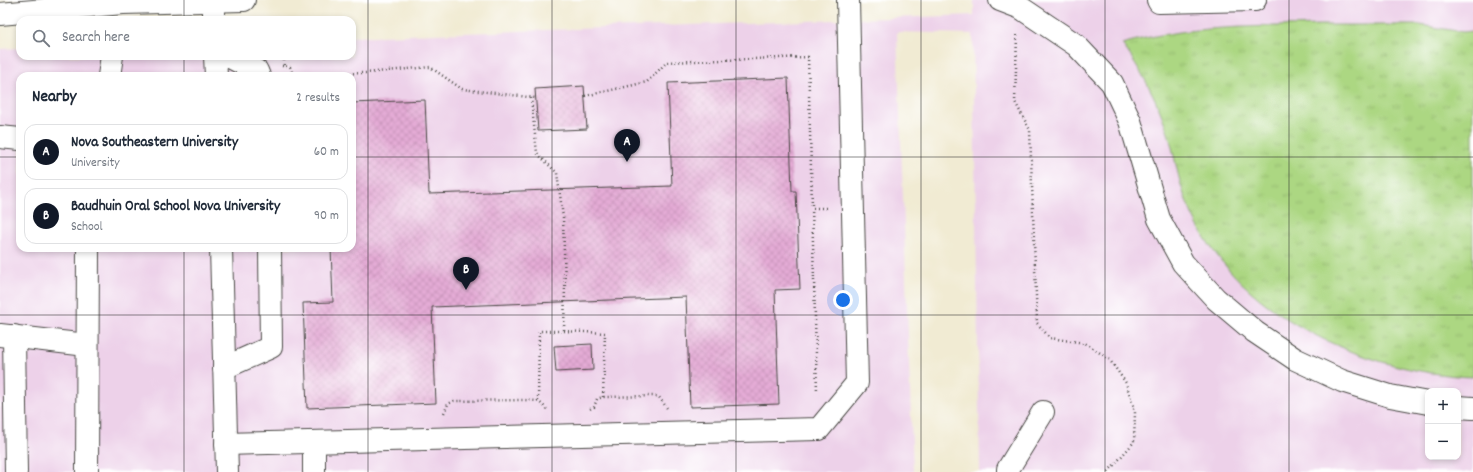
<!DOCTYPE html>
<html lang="en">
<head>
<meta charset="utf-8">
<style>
  :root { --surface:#fff; --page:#f2f2f3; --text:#1f2937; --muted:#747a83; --line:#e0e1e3; --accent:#111827 }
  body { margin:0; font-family:Dekko,sans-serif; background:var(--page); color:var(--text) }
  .controls { position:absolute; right:12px; bottom:12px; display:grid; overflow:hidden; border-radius:8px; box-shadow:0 2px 6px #0003 }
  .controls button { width:36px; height:36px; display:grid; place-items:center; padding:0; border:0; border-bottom:1px solid var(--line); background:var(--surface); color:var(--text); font:20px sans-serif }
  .you { position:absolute; left:843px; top:300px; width:14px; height:14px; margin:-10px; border:3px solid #fff; border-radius:50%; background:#1a73e8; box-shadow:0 0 0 6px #1a73e833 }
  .badge { display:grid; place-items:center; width:26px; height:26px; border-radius:50%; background:var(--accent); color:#fff; font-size:13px; font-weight:700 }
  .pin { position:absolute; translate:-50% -33px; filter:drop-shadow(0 1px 2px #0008) }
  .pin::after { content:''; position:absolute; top:21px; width:14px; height:12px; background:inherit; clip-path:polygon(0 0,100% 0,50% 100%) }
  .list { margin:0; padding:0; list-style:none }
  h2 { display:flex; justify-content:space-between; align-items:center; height:52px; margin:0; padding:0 16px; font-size:17px }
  h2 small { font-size:13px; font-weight:400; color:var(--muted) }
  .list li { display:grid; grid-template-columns:26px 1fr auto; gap:12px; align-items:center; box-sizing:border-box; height:56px; margin:0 8px 8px; padding:0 8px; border:1px solid var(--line); border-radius:12px }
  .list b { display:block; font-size:15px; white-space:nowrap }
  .list p { margin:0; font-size:13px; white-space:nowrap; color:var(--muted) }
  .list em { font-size:13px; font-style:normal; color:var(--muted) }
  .icon { flex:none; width:22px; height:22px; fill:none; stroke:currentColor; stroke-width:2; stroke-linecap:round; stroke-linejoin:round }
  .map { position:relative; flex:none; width:1473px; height:472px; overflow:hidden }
  .search { position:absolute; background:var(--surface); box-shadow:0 2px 6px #0003; left:16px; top:16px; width:340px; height:44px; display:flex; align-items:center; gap:10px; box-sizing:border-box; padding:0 14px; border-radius:12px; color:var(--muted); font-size:15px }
  .panel { position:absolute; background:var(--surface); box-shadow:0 2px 6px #0003; left:16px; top:72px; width:340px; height:180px; border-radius:12px }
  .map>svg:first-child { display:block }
</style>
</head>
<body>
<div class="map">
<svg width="1473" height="472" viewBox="0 0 1473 472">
  <defs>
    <pattern id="grass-tufts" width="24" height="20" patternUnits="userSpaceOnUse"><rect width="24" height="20" fill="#acd782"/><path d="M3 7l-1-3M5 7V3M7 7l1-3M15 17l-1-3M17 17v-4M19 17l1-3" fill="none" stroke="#94b970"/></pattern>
    <pattern id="building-cross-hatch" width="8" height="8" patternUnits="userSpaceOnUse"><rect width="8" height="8" fill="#e4abd5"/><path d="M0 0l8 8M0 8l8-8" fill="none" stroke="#c493b7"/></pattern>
  </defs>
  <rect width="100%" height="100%" fill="#fff"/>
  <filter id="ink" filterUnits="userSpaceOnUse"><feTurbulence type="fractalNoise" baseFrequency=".025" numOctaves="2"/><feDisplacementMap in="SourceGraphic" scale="8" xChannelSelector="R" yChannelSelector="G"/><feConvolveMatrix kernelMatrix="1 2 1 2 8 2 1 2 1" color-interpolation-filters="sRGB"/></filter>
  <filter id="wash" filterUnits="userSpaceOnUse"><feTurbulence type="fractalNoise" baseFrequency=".012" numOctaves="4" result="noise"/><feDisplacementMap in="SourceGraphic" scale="16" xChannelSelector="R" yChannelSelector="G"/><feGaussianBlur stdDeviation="0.9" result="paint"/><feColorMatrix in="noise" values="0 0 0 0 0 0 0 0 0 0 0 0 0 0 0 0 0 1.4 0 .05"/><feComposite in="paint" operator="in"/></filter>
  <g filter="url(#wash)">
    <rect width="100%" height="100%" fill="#f1ebd3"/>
    <path fill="#edd1e9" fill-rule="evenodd" d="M 974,0 L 1473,0 L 1473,472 L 980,472 L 973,34 L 897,32 L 913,472 L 0,472 L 0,49 L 20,48 L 20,56 L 352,56 L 352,37 L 974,15 ZM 20,76 L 352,76 L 352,248 L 20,248 ZM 1428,391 L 1458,391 L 1458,457 L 1428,457 Z"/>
    <path fill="url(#grass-tufts)" stroke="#6c8156" d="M 1322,25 L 1420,25 L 1463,32 L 1473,31 L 1473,377 C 1363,373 1232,313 1188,205 C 1177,180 1175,152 1166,127 C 1156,97 1141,70 1122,44 C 1187,25 1255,27 1322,25 Z"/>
    <g id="blocks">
      <g fill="url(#building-cross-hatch)">
        <polygon points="788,78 792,191 796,191 800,289 775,290 779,404 690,407 686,297 432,307 436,403 307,408 303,303 333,302 331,248 352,248 352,103 425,100 429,194 672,186 668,83"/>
        <polygon points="584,86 587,129 538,131 535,89"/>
        <polygon points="592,344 593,370 556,372 554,346"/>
      </g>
    </g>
  </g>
  <g filter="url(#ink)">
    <use href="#blocks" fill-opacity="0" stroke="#494844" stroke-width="1"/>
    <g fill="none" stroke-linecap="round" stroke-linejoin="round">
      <defs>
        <g id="minor">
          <polyline points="1000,0 1021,8 1076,45 1112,83 1130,121 1159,219 1183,263 1216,299 1255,332 1295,359 1342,381 1390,396 1428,403"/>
          <polyline points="1158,0 1159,2 1255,0"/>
          <polyline points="214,1 214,20"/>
          <polyline points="0,14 123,3 244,0"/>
          <polyline points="215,56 216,76"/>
          <polyline points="228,56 257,71 259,76"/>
          <polyline points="109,76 112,56"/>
          <polyline points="0,137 20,139"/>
          <polyline points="221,248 227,472"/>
          <polyline points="0,335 87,345"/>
          <polyline points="14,336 16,472"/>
          <polyline points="224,368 271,347 270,248"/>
          <polyline points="1458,407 1473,408"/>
          <polyline points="226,444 819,429 857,383 848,0"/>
          <polyline points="87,472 88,248"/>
          <polyline points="314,472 314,442"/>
          <polyline points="1008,472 1008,469 1043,412"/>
        </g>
      </defs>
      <use href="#minor" stroke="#494844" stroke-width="24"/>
      <g stroke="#494844" stroke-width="2.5" stroke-dasharray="1 3" stroke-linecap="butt">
        <polyline points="1017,35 1015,102 1030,130 1037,323 1050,338 1085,343 1109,359 1126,383 1135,412 1134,442 1108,472"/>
        <polyline points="284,56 284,65"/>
        <polyline points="282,66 290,67 293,75"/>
        <polyline points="293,75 365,73 430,67 462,89 536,98"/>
        <polyline points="585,96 647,82 667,62 808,57 817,392"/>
        <polyline points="531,98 537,153 557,173 563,217 565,287 564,331 539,331 538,401"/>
        <polyline points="813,208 828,208"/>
        <polyline points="564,331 605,333 603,397"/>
        <polyline points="590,409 594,407 597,399 603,397 654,396 659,397 667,408"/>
        <polyline points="444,413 448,404 454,401 524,400 538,401 547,409"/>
      </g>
      <use href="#minor" stroke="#fff" stroke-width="22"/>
    </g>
  </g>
  <path fill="none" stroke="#2b2b2b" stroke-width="1" stroke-opacity="0.55" d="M 184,0 L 184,20M 368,0 L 368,472M 552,0 L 552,472M 736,0 L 736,472M 921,0 L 921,472M 1105,0 L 1105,472M 1289,0 L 1289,472M 184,56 L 184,76M 0,157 L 20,157M 352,157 L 1473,157M 184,248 L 184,472M 0,315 L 1473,315"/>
</svg>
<div class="controls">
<button>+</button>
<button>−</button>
</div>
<div class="you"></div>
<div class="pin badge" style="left:627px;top:162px">A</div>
<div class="pin badge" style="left:466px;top:290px">B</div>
<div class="search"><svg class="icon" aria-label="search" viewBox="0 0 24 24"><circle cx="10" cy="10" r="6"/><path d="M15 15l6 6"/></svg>Search here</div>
<section class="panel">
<h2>Nearby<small>2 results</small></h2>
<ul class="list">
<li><span class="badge">A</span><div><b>Nova Southeastern University</b><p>University</p></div><em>60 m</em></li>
<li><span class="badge">B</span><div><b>Baudhuin Oral School Nova University</b><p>School</p></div><em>90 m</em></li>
</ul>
</section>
</div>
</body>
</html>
